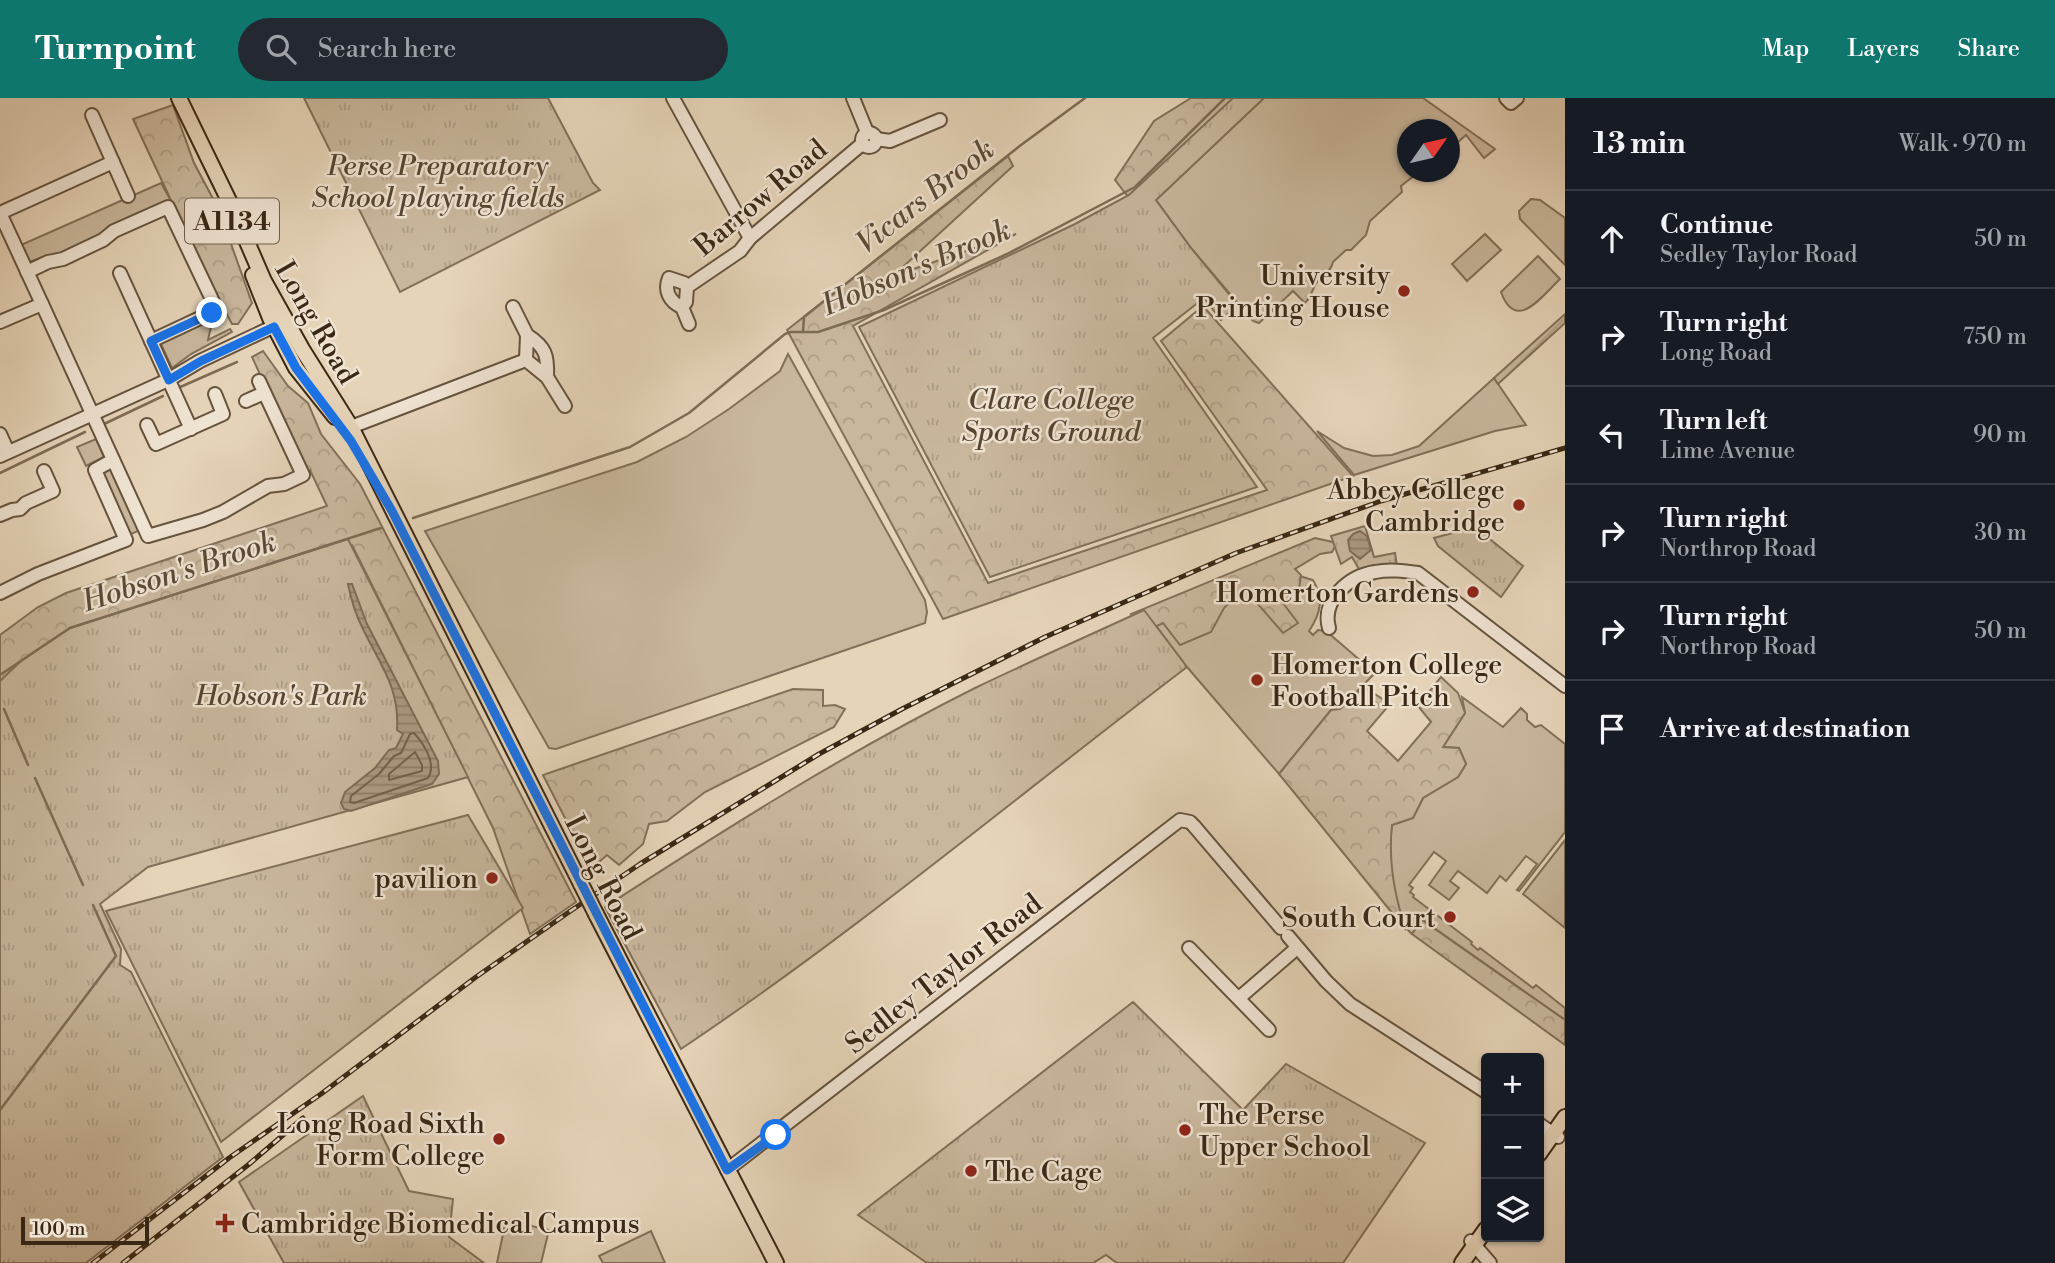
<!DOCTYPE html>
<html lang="en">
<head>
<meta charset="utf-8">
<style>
  :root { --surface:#171b24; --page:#242831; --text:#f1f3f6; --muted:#9ea1a6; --line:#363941; --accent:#0f766e }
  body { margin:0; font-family:"Libre Bodoni",serif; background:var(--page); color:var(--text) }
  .controls { position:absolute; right:21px; bottom:21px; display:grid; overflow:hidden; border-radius:7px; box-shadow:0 2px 5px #0004 }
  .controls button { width:63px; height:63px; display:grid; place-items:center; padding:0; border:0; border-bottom:2px solid var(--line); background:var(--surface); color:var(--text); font:35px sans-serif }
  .compass { position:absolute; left:1397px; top:21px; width:63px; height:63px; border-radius:50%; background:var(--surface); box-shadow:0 2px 5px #0004; rotate:56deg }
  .scale { position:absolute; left:21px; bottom:18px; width:128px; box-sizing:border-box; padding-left:7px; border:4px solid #3a2815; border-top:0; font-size:19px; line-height:24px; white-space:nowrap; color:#3a2815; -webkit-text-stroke:5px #efe3d2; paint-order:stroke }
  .stop { position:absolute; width:21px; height:21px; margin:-16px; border:5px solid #1a73e8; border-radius:50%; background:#fff }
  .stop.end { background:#1a73e8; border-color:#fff; box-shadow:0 2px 7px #0008 }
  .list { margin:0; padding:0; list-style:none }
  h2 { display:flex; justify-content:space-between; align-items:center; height:91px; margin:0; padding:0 28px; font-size:30px }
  h2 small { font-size:23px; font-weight:400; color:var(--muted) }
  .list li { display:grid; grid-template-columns:46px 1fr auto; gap:21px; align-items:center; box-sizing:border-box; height:98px; padding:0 28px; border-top:2px solid var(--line) }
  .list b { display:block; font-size:26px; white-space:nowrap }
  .list p { margin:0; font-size:23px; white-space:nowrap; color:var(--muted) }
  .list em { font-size:23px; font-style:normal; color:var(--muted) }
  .icon { flex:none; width:38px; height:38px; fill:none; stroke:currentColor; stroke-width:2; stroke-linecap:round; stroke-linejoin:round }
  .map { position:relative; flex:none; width:1565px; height:1165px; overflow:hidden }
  header { display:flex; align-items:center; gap:42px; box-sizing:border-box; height:98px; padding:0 35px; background:var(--accent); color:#fff }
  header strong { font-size:33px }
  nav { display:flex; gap:38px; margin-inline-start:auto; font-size:24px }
  .search { width:490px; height:63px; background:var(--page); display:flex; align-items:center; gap:18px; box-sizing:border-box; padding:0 24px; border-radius:38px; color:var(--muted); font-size:26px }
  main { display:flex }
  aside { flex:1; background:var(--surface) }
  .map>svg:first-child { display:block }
</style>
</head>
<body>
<header>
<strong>Turnpoint</strong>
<div class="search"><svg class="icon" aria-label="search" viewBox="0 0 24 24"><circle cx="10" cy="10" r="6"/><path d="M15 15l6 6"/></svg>Search here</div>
<nav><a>Map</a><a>Layers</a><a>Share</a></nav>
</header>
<main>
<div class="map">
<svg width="1565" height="1165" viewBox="0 0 1565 1165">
  <defs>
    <pattern id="forest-crowns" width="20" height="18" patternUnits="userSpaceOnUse" patternTransform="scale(1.75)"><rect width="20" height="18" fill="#c9b79d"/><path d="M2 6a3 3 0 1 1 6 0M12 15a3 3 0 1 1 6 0" fill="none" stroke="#ad9d86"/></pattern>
    <pattern id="park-tufts" width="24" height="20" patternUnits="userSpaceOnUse" patternTransform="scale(1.75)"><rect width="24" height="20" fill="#c9b79d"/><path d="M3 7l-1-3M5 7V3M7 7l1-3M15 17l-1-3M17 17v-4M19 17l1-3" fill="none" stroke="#ad9d86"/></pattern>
    <pattern id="garden-furrows" width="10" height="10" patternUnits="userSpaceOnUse" patternTransform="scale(1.75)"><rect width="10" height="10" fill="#c9b79d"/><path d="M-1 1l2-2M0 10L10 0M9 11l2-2" fill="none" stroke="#ad9d86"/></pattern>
    <pattern id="water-rules" width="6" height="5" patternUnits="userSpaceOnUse" patternTransform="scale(1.75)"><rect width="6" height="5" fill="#ac9a81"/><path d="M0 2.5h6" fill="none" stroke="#8d7e68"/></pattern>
  </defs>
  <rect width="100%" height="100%" fill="#e6d4b9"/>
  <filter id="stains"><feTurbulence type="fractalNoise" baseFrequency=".00286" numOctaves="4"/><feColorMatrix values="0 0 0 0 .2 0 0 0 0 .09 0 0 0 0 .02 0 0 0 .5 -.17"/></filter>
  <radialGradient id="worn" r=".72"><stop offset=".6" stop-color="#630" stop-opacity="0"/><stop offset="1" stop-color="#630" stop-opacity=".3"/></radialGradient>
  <g fill="#c9b79d" stroke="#827059" stroke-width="2">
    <path d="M 1264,0 L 1423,0 L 1495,51 L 1484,60 L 1466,37 L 1450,51 L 1450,32 L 1408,32 L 1408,74 L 1425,74 L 1420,77 L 1415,77 L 1401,88 L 1402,94 L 1370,123 L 1366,137 L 1351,152 L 1346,152 L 1333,164 C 1331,174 1323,176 1317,184 C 1312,191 1312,198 1305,205 L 1293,193 L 1259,225 L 1253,223 L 1191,150 L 1156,102 Z"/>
    <polygon points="161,85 175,110 62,158 46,158 29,164 21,147"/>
    <polygon points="1531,101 1540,102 1565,120 1565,167 1520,121 1519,113"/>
    <polygon points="1485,136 1501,152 1467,183 1452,166"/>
    <path d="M 1538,158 L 1560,181 C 1541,199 1516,235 1501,194 Z"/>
    <polygon points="220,215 224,218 212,224 208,242 230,231 232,234 191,256 172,270 160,244"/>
    <polygon points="788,256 925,502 927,514 925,525 556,651 549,650 425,433 637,364 686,339 729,311 780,273"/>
    <polygon points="1494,280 1526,327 1495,333 1354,377 1317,333 1344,350 1373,358 1392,357 1419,348"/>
    <polygon points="96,341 104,359 86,368 77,349"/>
    <polygon points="108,369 114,372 140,432 129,437 101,377 102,372"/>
    <path d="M 1293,476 L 1313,482 C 1324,501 1321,515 1309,533 L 1313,537 L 1318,532 L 1326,533 L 1375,575 L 1340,611 L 1331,612 L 1279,676 L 1187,569 L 1144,512 Z"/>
    <path d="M 1462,599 L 1503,629 L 1521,610 L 1527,616 L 1527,622 L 1535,629 L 1541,627 L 1565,646 L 1565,734 L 1519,793 L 1517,792 L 1537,766 L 1526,758 L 1506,783 L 1500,778 L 1487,795 L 1458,773 L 1450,783 L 1459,790 L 1449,802 L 1429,787 L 1446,763 L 1434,754 L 1409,787 L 1413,790 L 1410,794 L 1414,797 L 1413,799 L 1472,844 L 1471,846 L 1478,852 L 1480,850 L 1533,890 L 1536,887 L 1565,910 L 1565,922 L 1423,822 L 1412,836 C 1398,826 1389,773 1389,755 C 1389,746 1391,736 1392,727 L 1413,720 L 1423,700 L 1458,679 L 1466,666 L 1459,650 L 1443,649 L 1465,615 Z"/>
    <polygon points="1565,742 1565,830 1523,796"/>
    <polygon points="506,1122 549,1132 541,1165 497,1165"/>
    <polygon points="651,1133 665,1165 603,1165 599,1158"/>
  </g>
  <g fill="url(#forest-crowns)" stroke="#827059" stroke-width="2">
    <polygon points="1191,0 1255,0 1139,113 1115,82 1154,23"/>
    <polygon points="173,7 194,65 219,112 252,205 238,226 232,226 205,175 133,21"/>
    <polygon points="1008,58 1013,68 893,178 1016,136 853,228 988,485 1267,392 1161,243 1203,208 1353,378 943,521 787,232"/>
    <polygon points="263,253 288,288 308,305 321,336 360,386 576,804 530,836 493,730 352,447 58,538 0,604 0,537 38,509 66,495 327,408 310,372 305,374 252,259"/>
    <polygon points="1315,440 1337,445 1332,454 1320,456 1295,471 1301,477 1299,491 1277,497 1298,525 1283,535 1244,490 1224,510 1211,534 1180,547 1163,525 1147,533 1131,516"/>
    <path d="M 1441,579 L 1458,595 L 1465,615 L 1443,649 L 1459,650 L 1466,666 L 1458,679 L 1423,700 L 1413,720 L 1392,727 C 1388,764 1394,797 1406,832 L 1279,676 L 1331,612 L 1340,611 L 1364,589 L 1390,606 L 1367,633 L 1398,663 L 1431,624 L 1418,608 Z"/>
    <polygon points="793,591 823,592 823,608 835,607 845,611 834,629 705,694 667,723 649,726 643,746 619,767 607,757 591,771 543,677"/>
    <polygon points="1422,822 1565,922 1565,947 1412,836"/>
  </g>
  <g fill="url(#park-tufts)" stroke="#827059" stroke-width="2">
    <polygon points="304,0 548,0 593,85 600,92 400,194"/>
    <polygon points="1233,0 1264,0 1156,102 1191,150 1238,207 1221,222 1204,200 1153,240 1257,389 990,479 859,229 1075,126 1129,97"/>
    <polygon points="1365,428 1374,459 1395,455 1397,468 1360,473 1352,459 1341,466 1331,438"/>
    <polygon points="1475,429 1523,468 1501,499 1438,448 1434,440"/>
    <polygon points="348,441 468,679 148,769 100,806 121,851 120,867 131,874 223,1059 86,1165 0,1165 0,583 22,562 70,530"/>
    <path d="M 1144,512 L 1187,569 C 1021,695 857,833 681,951 L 605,809 C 725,731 847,654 975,590 C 1031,563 1088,538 1144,512 Z"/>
    <polygon points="468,717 523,810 221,1044 106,813"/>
    <polygon points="1133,904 1243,1012 1286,966 1425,1045 1343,1165 1117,1165 1106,1157 1093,1165 927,1165 858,1117"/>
    <polygon points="363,998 409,1093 453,1101 449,1139 484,1165 284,1165 239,1084"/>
  </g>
  <polygon fill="url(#garden-furrows)" stroke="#827059" stroke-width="2" points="1565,216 1565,225 1498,286 1494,280"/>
  <g fill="url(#water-rules)" stroke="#7e6c56" stroke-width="2">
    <polygon points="1360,433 1367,438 1371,452 1360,461 1350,453 1348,442 1353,436"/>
    <path d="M 348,486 L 352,486 L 367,526 L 438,663 L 439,676 L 432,686 L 351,713 L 344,711 L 341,705 L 345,694 L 375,670 L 389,652 L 396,650 L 403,636 L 397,632 C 400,589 379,565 362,529 C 355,515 351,501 348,486 Z"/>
  </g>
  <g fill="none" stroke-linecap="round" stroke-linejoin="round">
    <g stroke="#73614b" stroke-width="2">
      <path d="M 414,635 C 424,646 437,666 428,680 L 354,705 L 350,704 L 351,698 L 379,676 L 394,658 L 401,655 L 410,636 Z"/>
      <polygon points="415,654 422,667 422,673 389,682 389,676"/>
    </g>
    <g stroke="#7e6c56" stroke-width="2.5">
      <polyline points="803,234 804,219 1021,47 1085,0"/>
      <polyline points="178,290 237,264"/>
      <polyline points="104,326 163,298"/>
      <polyline points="0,375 85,334"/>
      <polyline points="413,420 630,349 689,315 785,236 791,234 818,234 884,212 1007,156 1135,89 1225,0"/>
      <polyline points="0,577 70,530 381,430"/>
      <polyline points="4,611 28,667"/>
      <polyline points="35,680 83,787"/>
      <polyline points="0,1012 116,858 93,807"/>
    </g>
    <defs>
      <g id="minor">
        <polyline points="673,0 750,140"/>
        <polyline points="853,0 867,34"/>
        <polyline points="1506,0 1511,5 1517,0"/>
        <polyline points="92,17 128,98"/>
        <circle cx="869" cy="42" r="7"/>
        <polyline points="876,41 890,43 940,22"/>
        <polyline points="0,115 113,64"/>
        <polyline points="0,115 42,206"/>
        <polyline points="27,174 48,164 63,161 103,142 114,133 168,109 217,212 151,243 120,175"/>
        <path d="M 669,180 L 684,185 L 687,189 L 686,204 L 682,209 C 669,204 664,192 669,180 Z"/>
        <polyline points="687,189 740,153 750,140 862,46"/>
        <polyline points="513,209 527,237"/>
        <polyline points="682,209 689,226"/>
        <polyline points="0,224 42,206 148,438 203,422 223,414 268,388 284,386 303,377 259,283"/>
        <path d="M 527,237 C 546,249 548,258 547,279 L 526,262 Z"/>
        <polyline points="151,243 191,331"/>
        <polyline points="547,279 565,308"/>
        <polyline points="246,303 264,295"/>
        <polyline points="147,327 156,346 223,316 215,296"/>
        <polyline points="351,329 526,262"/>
        <polyline points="0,336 8,354"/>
        <polyline points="0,358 168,282 200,263 281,225"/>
        <polyline points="0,417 12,412 20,411 26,405 53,393 44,373"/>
        <polyline points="0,495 38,476 126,442 95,372 113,362"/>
        <path d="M 1329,530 C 1321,502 1349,478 1375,474 C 1390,471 1404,473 1418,475 L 1565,588"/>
        <polyline points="1288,838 1326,883 1350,906 1486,994"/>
        <polyline points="1189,850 1269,932"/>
        <polyline points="1239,900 1297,850"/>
        <polyline points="1539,1026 1558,1039"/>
        <polyline points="727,1072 1180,722 1190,724 1194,728 1281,830"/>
        <polyline points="1471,1143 1490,1165"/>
      </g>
      <g id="major">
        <polyline points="179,0 232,109 264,183 302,251 351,329 581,786"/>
        <polyline points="253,177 270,220 296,270 335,319"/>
        <polyline points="596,816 776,1165"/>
        <polyline points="1539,1056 1565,1019"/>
        <polyline points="1462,1165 1486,1131"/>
      </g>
    </defs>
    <use href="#minor" stroke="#65533e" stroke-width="16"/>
    <use href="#major" stroke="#3a2815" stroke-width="18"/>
    <use href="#minor" stroke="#efe3d2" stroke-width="12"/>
    <use href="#major" stroke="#e6d4b9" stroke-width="14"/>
    <defs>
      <g id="rail">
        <polyline points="93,1165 229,1060 321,996 476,879 569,814 640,766 819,656 902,611 1045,539 1236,455 1381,403 1565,350"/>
        <polyline points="123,1165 248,1067 303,1020"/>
      </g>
    </defs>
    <use href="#rail" stroke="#3a2815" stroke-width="5"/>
    <use href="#rail" stroke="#efe3d2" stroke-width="2.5" stroke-dasharray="8" stroke-linecap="butt"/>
    <defs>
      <polyline id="major-bridge" points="581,786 596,816"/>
    </defs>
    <use href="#major-bridge" stroke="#3a2815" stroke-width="18" stroke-linecap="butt"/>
    <use href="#major-bridge" stroke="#e6d4b9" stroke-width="14"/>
  </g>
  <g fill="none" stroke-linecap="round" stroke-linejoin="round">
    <polyline stroke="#1a73e8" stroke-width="9" points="212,215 151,243 169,282 201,263 274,229 296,270 351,343 392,413 727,1072 776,1037"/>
  </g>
  <g fill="#8f2418" stroke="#efe3d2" stroke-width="2.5">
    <circle cx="1404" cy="193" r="7"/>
    <circle cx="1519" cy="407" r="7"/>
    <circle cx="1473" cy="494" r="7"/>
    <circle cx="1257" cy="582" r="7"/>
    <circle cx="492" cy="780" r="7"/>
    <circle cx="1450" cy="819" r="7"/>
    <circle cx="1185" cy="1032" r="7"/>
    <circle cx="499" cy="1041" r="7"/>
    <circle cx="971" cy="1073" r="7"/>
    <path d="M221.5 1114.5h7v7h7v7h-7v7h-7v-7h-7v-7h7z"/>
  </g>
  <g text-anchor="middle" stroke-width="5" stroke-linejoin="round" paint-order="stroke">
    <rect fill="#efe3d2" stroke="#70604e" stroke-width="2" x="185" y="100.5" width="94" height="45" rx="5"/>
    <g font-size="26" font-weight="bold" fill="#3a2815">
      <text x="232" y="132">A1134</text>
    </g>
    <g font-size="28" font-style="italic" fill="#574530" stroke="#efe3d2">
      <text x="438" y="77">Perse Preparatory<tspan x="438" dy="32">School playing fields</tspan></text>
      <text x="1051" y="311">Clare College<tspan x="1051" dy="32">Sports Ground</tspan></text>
      <text x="281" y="607">Hobson's Park</text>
    </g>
    <g font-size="28" fill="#3a2815" stroke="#efe3d2">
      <text transform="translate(760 99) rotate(-40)" y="10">Barrow Road</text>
      <text transform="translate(317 224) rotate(60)" y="10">Long Road</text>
      <text transform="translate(604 779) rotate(63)" y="10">Long Road</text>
      <text transform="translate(943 875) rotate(-38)" y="10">Sedley Taylor Road</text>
    </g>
    <g font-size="28" fill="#3a2815" stroke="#efe3d2" text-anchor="end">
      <text x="1390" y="187">University<tspan x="1390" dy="32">Printing House</tspan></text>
      <text x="1505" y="401">Abbey College<tspan x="1505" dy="32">Cambridge</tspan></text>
      <text x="1459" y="504">Homerton Gardens</text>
      <text x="1271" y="576" text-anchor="start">Homerton College<tspan x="1271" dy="32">Football Pitch</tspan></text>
      <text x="478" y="790">pavilion</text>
      <text x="1436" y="829">South Court</text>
      <text x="1199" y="1026" text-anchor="start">The Perse<tspan x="1199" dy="32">Upper School</tspan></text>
      <text x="485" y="1035">Long Road Sixth<tspan x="485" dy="32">Form College</tspan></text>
      <text x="985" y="1083" text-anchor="start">The Cage</text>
      <text x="241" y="1135" text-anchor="start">Cambridge Biomedical Campus</text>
    </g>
    <g font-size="30" font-style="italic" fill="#5c4a35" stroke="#efe3d2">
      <text transform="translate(925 98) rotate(-38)" y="10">Vicars Brook</text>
      <text transform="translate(916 169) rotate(-23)" y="10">Hobson's Brook</text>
      <text transform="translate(179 473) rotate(-18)" y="10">Hobson's Brook</text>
    </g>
  </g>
  <rect width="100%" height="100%" filter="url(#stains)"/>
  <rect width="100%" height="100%" fill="url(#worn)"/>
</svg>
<div class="controls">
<button>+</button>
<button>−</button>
<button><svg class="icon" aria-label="layers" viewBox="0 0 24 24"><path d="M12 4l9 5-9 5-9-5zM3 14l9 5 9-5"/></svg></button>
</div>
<svg class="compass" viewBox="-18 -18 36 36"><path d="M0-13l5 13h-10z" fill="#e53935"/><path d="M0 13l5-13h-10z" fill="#9ea1a6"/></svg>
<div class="scale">100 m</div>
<div class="stop" style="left:776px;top:1037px"></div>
<div class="stop end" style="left:212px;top:215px"></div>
</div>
<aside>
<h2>13 min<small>Walk · 970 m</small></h2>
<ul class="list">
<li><svg class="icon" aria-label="ahead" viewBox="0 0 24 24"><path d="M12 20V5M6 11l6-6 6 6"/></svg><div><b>Continue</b><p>Sedley Taylor Road</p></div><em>50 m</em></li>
<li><svg class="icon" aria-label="right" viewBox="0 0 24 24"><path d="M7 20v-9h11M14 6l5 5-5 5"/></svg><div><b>Turn right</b><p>Long Road</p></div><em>750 m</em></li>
<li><svg class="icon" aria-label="left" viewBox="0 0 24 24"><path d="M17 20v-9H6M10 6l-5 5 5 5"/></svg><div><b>Turn left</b><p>Lime Avenue</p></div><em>90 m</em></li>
<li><svg class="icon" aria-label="right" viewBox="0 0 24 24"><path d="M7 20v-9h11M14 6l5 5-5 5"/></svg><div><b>Turn right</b><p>Northrop Road</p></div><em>30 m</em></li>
<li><svg class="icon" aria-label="right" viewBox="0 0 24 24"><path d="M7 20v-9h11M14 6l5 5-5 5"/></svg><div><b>Turn right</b><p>Northrop Road</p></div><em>50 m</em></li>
<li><svg class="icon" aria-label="arrive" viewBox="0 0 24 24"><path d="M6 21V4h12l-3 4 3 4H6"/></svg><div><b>Arrive at destination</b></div></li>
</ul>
</aside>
</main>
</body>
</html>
